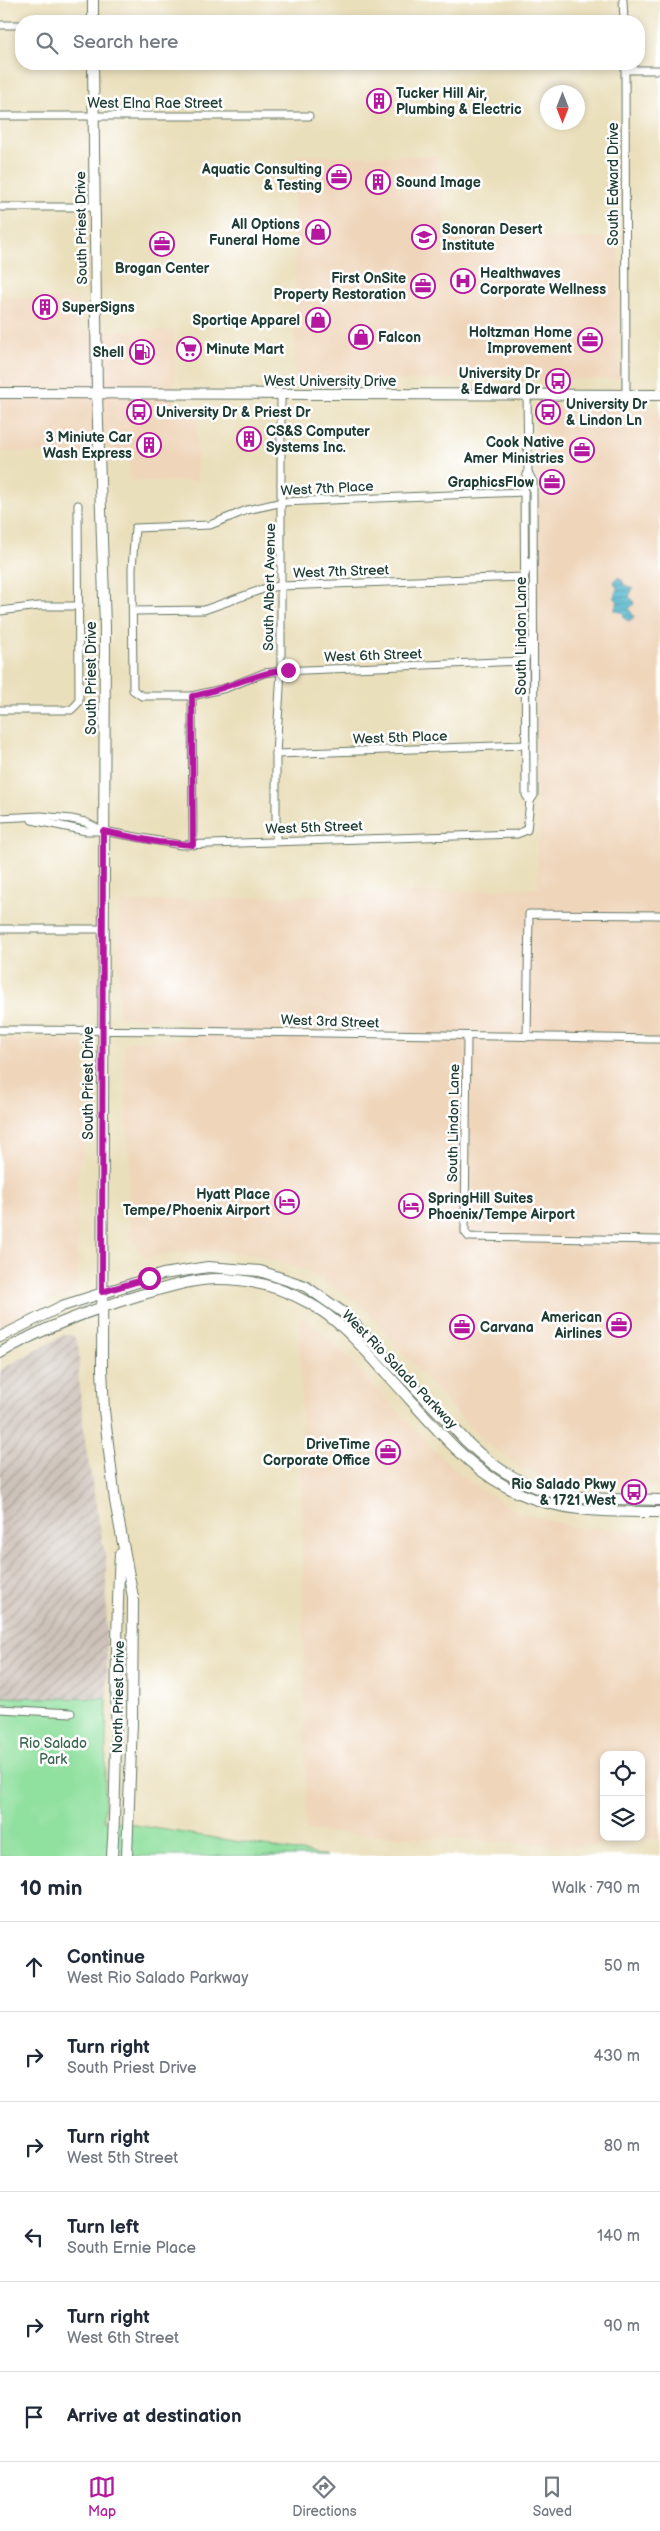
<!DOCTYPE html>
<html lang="en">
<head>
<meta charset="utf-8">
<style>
  :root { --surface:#fff; --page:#f6f6f7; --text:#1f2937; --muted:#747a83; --line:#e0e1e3; --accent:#b5179e }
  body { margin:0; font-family:"Balsamiq Sans",sans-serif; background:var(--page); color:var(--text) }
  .controls { position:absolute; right:15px; bottom:15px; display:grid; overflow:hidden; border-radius:10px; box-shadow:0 2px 8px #0003 }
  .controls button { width:45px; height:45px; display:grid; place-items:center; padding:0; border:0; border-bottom:1px solid var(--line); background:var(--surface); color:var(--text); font:25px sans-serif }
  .compass { position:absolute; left:540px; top:85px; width:45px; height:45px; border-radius:50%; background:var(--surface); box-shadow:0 2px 8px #0003; rotate:180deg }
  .stop { position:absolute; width:15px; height:15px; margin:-11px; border:4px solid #b5179e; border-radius:50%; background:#fff }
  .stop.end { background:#b5179e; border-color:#fff; box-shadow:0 1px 5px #0008 }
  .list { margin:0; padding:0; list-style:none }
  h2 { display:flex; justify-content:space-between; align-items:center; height:65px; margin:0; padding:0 20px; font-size:21px }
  h2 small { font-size:16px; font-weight:400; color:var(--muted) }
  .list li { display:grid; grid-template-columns:32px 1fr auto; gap:15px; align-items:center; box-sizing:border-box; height:90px; padding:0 20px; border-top:1px solid var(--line) }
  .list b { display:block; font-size:19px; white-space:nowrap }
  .list p { margin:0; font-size:16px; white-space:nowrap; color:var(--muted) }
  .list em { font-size:16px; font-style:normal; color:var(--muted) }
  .icon { flex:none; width:28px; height:28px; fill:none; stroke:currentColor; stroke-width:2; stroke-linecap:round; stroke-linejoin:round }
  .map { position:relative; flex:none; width:660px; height:1856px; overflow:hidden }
  .search { position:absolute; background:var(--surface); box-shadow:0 2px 8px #0003; left:15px; right:15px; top:15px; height:55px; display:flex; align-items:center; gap:12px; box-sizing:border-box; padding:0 18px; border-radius:20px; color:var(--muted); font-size:19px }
  .sheet { height:605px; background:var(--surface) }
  nav { display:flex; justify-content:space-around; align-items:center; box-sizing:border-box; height:70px; border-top:1px solid var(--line); background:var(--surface); font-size:14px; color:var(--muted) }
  nav a { display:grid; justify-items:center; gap:2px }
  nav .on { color:var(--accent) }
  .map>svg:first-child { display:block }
</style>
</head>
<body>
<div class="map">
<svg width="660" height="1856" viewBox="0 0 660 1856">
  <defs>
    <pattern id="industrial-furrows" width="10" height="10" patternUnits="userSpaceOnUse" patternTransform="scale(1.25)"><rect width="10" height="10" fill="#cdc2b9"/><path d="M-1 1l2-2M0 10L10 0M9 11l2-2" fill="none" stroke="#a69f97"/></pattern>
    <pattern id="water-rules" width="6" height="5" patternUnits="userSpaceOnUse" patternTransform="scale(1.25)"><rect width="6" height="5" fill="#4bb3ca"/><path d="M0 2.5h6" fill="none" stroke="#3e93a5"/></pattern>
  </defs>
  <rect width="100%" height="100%" fill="#fff"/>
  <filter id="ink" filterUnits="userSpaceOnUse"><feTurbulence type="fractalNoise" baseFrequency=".02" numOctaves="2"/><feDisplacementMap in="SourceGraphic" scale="10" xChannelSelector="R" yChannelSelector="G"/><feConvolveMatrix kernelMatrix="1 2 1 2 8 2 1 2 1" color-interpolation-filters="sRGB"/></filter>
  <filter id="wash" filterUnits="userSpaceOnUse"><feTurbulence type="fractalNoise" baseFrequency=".0096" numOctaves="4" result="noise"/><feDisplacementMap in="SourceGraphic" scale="20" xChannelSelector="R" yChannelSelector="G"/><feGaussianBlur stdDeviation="1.12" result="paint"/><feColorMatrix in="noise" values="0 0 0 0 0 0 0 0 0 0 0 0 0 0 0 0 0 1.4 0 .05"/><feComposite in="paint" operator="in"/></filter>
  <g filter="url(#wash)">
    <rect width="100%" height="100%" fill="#eadfbb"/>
    <g fill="#efd6bb">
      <polygon points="295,156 437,156 437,170 444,170 444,237 618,238 619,379 295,381"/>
      <polygon points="0,298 78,298 78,331 174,330 175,411 197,411 197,481 130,481 130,454 0,452"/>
      <polygon points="536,408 660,408 660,1486 580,1485 545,1477 518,1466 484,1441 457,1414 367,1312 349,1296 304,1270 257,1255 215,1251 165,1253 147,1259 129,1237 129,1159 124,1045 129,1041 186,1039 189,1020 121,1018 119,1015 119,902 538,888 537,842 540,841 540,819 537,818"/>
      <polygon points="0,1040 83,1042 85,1138 77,1182 78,1284 72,1293 31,1309 0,1327"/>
      <polygon points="300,1314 334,1343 434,1450 467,1480 515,1511 573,1527 660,1530 660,1840 636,1837 641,1837 641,1755 604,1755 604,1837 617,1837 592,1847 306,1831"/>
    </g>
    <polygon fill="url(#industrial-furrows)" points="66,1334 74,1336 79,1349 79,1383 86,1448 106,1561 107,1699 0,1697 0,1370"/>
    <polygon fill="#90e09f" stroke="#588e6a" points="0,1697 107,1699 104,1820 326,1856 0,1856"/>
    <polygon fill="url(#water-rules)" stroke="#35787f" points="618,577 622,580 624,585 633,588 629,597 633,600 634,604 629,609 634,617 629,621 625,619 623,613 614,610 618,602 614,597 617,588 614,582"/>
  </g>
  <g filter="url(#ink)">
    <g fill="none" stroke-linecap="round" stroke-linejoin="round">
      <defs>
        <g id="minor">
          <polyline points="623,0 624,21"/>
          <polyline points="0,25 21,25"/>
          <polyline points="625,64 626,395"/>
          <polyline points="625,70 660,70"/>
          <polyline points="0,116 309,116"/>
          <polyline points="0,207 95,207"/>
          <polyline points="527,395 528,472 524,483 526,795 530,801"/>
          <polyline points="524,492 283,502 247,510 210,525 135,528 132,569 133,690 142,696 192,696 226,688 264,673 281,671 524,661 533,638"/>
          <polyline points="0,611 39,606 80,606"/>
          <polyline points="133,611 204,610 266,588 281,586 524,577 530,561"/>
          <polyline points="192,696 193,845"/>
          <polyline points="0,710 71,710 79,702 78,505"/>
          <polyline points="276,754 525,745 526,743"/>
          <polyline points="0,818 41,816 71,819 85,822 103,831 181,845 517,834 527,830 530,801 534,795 533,482 528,472"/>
          <polyline points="32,820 86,831 100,831"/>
          <polyline points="276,841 276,754 281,671 281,394"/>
          <polyline points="0,929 103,929"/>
          <path d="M 0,1030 C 220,1030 440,1035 660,1039"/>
          <polyline points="467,1037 465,1232 469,1237 660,1240"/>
          <polyline points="527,1037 529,914 660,915"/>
          <polyline points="0,1709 71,1713"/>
        </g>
        <g id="secondary">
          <polyline points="93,0 93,21"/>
          <polyline points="93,64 97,394 105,627 102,1369 104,1410 115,1501 133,1597 132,1722 127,1856"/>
          <path d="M 0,1337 L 62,1306 L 163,1274 L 208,1267 L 260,1271 L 305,1286 L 344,1313 L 467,1442 C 529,1503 579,1498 660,1500"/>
          <path d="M 0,1353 C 44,1327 91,1310 140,1295 C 165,1288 192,1279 218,1279 C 250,1279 281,1287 309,1303 C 340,1320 363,1348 387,1374 C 422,1411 460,1462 505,1486 C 553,1513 606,1512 660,1512"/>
          <path d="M 112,1856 C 119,1755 114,1654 120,1554"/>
        </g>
        <polyline id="primary" points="0,393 660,395"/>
      </defs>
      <use href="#minor" stroke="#667663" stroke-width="9"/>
      <use href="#secondary" stroke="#667663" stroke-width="12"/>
      <use href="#primary" stroke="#667663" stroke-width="12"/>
      <use href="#minor" stroke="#fff" stroke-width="7"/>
      <use href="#secondary" stroke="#fff" stroke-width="10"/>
      <use href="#primary" stroke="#fff" stroke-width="10"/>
    </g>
  </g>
  <g fill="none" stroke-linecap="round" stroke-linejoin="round" filter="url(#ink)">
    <path stroke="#b5179e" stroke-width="6" d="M 149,1278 L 102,1292 L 103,831 L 158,842 L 193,845 L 192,696 C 225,691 254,672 288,670"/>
  </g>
  <defs>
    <symbol id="building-ring" viewBox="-11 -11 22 22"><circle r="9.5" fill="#fff" stroke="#b5179e" stroke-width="1.5"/><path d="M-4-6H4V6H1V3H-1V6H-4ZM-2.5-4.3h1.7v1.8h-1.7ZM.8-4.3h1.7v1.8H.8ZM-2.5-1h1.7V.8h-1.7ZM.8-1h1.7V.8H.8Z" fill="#b5179e"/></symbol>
    <symbol id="office-ring" viewBox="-11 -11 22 22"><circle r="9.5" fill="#fff" stroke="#b5179e" stroke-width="1.5"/><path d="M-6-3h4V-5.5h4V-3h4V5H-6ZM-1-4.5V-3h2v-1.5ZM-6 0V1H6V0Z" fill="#b5179e"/></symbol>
    <symbol id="shop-ring" viewBox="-11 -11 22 22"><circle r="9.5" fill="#fff" stroke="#b5179e" stroke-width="1.5"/><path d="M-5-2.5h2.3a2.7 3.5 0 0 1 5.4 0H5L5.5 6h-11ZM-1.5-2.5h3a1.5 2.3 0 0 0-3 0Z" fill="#b5179e"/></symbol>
    <symbol id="university-ring" viewBox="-11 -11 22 22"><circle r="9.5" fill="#fff" stroke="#b5179e" stroke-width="1.5"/><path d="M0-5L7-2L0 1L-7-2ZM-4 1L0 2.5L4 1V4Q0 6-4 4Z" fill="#b5179e"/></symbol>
    <symbol id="hospital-ring" viewBox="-11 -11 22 22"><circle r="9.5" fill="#fff" stroke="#b5179e" stroke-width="1.5"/><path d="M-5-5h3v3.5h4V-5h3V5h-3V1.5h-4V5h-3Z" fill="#b5179e"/></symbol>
    <symbol id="supermarket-ring" viewBox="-11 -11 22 22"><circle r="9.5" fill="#fff" stroke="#b5179e" stroke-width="1.5"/><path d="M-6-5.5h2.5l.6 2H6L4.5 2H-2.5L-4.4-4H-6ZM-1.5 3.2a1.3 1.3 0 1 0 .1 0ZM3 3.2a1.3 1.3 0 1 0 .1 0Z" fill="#b5179e"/></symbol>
    <symbol id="fuel-ring" viewBox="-11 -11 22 22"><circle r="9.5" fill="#fff" stroke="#b5179e" stroke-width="1.5"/><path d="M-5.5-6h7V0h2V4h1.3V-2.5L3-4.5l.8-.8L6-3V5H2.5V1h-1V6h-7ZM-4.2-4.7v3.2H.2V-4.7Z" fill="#b5179e"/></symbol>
    <symbol id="bus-ring" viewBox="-11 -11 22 22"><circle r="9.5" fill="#fff" stroke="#b5179e" stroke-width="1.5"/><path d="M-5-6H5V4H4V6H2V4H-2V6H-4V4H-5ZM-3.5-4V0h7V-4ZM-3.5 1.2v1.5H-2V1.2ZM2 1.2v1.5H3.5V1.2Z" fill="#b5179e"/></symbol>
    <symbol id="hotel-ring" viewBox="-11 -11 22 22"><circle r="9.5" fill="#fff" stroke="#b5179e" stroke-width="1.5"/><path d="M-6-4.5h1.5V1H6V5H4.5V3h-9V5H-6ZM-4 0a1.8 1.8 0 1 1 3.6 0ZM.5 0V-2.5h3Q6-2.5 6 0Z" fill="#b5179e"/></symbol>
  </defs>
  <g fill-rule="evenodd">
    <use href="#building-ring" x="365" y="87" width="28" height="28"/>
    <use href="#office-ring" x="325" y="163" width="28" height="28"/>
    <use href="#building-ring" x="364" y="168" width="28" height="28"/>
    <use href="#shop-ring" x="304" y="218" width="28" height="28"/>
    <use href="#university-ring" x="410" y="223" width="28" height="28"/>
    <use href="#office-ring" x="148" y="230" width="28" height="28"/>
    <use href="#hospital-ring" x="449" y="267" width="28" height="28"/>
    <use href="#office-ring" x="409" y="272" width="28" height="28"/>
    <use href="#building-ring" x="31" y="293" width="28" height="28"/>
    <use href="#shop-ring" x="304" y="306" width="28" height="28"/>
    <use href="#shop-ring" x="347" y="323" width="28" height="28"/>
    <use href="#office-ring" x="576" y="326" width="28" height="28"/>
    <use href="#supermarket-ring" x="175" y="335" width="28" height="28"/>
    <use href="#fuel-ring" x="128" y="338" width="28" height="28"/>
    <use href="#bus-ring" x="544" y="367" width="28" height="28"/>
    <use href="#bus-ring" x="125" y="398" width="28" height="28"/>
    <use href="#bus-ring" x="534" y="398" width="28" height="28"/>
    <use href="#building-ring" x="235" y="425" width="28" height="28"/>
    <use href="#building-ring" x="135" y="431" width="28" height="28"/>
    <use href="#office-ring" x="568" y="436" width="28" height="28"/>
    <use href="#office-ring" x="538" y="468" width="28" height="28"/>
    <use href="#hotel-ring" x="273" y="1188" width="28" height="28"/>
    <use href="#hotel-ring" x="397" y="1192" width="28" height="28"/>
    <use href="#office-ring" x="605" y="1311" width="28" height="28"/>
    <use href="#office-ring" x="448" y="1313" width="28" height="28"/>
    <use href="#office-ring" x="374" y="1438" width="28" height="28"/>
    <use href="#bus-ring" x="620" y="1478" width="28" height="28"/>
  </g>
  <g text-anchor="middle" stroke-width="5" stroke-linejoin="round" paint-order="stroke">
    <g font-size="14" font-weight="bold" fill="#1f3d34" stroke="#fff" text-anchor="end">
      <text x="396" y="98" text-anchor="start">Tucker Hill Air,<tspan x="396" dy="16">Plumbing &amp; Electric</tspan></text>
      <text x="322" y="174">Aquatic Consulting<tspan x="322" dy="16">&amp; Testing</tspan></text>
      <text x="396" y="187" text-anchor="start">Sound Image</text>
      <text x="300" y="229">All Options<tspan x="300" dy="16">Funeral Home</tspan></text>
      <text x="442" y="234" text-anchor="start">Sonoran Desert<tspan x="442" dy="16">Institute</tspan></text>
      <text x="162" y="273" text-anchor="middle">Brogan Center</text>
      <text x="480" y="278" text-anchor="start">Healthwaves<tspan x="480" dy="16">Corporate Wellness</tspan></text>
      <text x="406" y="283">First OnSite<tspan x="406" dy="16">Property Restoration</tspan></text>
      <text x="62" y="312" text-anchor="start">SuperSigns</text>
      <text x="300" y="325">Sportiqe Apparel</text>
      <text x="572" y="337">Holtzman Home<tspan x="572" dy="16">Improvement</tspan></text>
      <text x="378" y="342" text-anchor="start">Falcon</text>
      <text x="206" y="354" text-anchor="start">Minute Mart</text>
      <text x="124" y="357">Shell</text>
      <text x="540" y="378">University Dr<tspan x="540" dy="16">&amp; Edward Dr</tspan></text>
      <text x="566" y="409" text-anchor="start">University Dr<tspan x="566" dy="16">&amp; Lindon Ln</tspan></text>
      <text x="156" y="417" text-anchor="start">University Dr &amp; Priest Dr</text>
      <text x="266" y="436" text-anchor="start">CS&amp;S Computer<tspan x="266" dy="16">Systems Inc.</tspan></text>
      <text x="132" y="442">3 Miniute Car<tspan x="132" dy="16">Wash Express</tspan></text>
      <text x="564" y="447">Cook Native<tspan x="564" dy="16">Amer Ministries</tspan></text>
      <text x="534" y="487">GraphicsFlow</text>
      <text x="270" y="1199">Hyatt Place<tspan x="270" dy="16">Tempe/Phoenix Airport</tspan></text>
      <text x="428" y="1203" text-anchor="start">SpringHill Suites<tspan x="428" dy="16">Phoenix/Tempe Airport</tspan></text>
      <text x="602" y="1322">American<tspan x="602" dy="16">Airlines</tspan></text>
      <text x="480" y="1332" text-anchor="start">Carvana</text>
      <text x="370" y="1449">DriveTime<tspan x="370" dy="16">Corporate Office</tspan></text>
      <text x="616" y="1489">Rio Salado Pkwy<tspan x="616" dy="16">&amp; 1721 West</tspan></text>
    </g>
    <g font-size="14" fill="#1f3d34" stroke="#fff">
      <text x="155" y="108">West Elna Rae Street</text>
      <text transform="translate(613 184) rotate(-90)" y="5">South Edward Drive</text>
      <text transform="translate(81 228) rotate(-91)" y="5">South Priest Drive</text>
      <text x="330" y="386">West University Drive</text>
      <text transform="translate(327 488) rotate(-3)" y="5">West 7th Place</text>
      <text transform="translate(341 571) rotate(-2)" y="5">West 7th Street</text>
      <text transform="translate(269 587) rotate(-89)" y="5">South Albert Avenue</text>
      <text transform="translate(521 636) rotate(-90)" y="5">South Lindon Lane</text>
      <text transform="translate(373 655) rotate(-2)" y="5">West 6th Street</text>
      <text transform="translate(91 678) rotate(-90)" y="5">South Priest Drive</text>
      <text transform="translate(400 737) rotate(-2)" y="5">West 5th Place</text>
      <text transform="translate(314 827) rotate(-2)" y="5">West 5th Street</text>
      <text transform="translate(330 1021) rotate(2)" y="5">West 3rd Street</text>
      <text transform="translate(88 1083) rotate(-90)" y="5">South Priest Drive</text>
      <text transform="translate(453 1123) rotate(-89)" y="5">South Lindon Lane</text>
      <text transform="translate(400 1369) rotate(46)" y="5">West Rio Salado Parkway</text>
      <text transform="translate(118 1697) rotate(-89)" y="5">North Priest Drive</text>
    </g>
    <g font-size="14" fill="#3b664f" stroke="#fff">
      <text x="53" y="1748">Rio Salado<tspan x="53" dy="16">Park</tspan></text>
    </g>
  </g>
</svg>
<div class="controls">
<button><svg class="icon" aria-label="locate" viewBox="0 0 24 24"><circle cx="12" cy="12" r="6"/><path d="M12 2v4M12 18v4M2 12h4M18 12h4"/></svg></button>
<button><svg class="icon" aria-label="layers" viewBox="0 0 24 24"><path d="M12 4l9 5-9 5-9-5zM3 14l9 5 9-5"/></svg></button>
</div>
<svg class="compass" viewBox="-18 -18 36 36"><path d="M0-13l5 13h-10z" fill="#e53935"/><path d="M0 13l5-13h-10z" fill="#747a83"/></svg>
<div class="stop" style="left:149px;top:1278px"></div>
<div class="stop end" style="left:288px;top:670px"></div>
<div class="search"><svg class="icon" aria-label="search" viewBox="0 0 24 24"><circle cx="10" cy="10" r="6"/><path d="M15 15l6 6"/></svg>Search here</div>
</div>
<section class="sheet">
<h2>10 min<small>Walk · 790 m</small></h2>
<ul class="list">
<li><svg class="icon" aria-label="ahead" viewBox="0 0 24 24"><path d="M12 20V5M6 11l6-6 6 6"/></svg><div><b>Continue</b><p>West Rio Salado Parkway</p></div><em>50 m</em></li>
<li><svg class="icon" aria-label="right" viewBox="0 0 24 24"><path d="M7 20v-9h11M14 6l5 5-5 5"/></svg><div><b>Turn right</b><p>South Priest Drive</p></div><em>430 m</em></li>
<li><svg class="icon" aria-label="right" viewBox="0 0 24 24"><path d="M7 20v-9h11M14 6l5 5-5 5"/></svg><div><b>Turn right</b><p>West 5th Street</p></div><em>80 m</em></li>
<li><svg class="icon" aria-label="left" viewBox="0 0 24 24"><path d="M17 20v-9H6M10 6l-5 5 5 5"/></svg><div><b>Turn left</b><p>South Ernie Place</p></div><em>140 m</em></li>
<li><svg class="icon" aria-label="right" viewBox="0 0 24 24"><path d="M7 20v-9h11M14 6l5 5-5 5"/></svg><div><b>Turn right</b><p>West 6th Street</p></div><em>90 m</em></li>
<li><svg class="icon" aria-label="arrive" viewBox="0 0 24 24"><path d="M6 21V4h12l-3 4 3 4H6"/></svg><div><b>Arrive at destination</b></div></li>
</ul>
</section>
<nav>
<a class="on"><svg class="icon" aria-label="map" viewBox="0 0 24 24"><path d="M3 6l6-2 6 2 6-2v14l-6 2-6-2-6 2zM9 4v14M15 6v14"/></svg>Map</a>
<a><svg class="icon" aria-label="directions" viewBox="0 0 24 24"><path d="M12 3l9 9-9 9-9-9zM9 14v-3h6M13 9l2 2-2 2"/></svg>Directions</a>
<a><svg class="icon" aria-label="saved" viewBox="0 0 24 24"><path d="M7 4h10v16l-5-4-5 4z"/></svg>Saved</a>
</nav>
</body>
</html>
